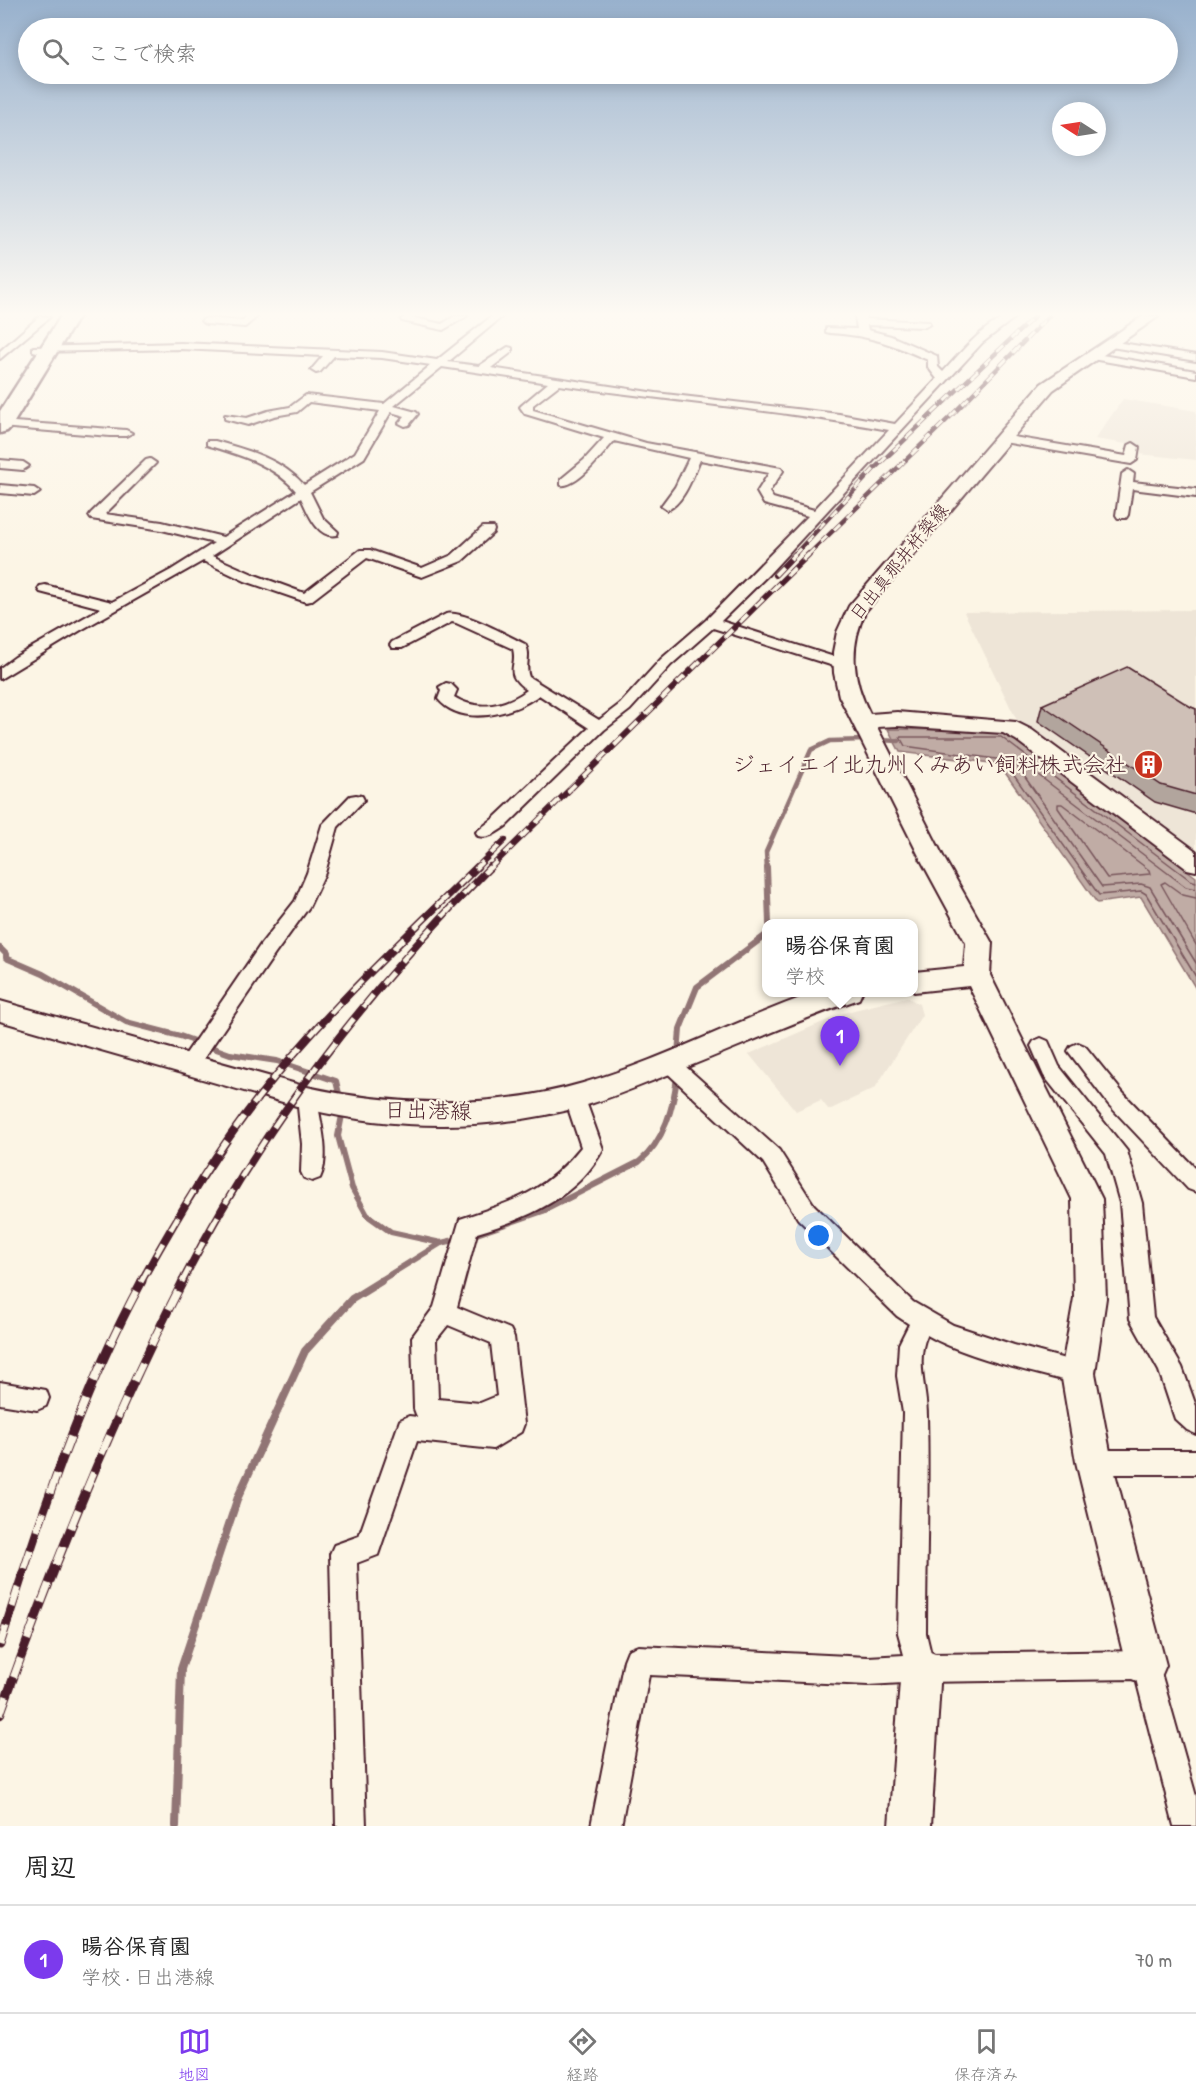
<!DOCTYPE html>
<html lang="ja">
<head>
<meta charset="utf-8">
<style>
  :root { --surface:#fff; --page:#f2f2f2; --text:#222; --muted:#767676; --line:#e0e0e0; --accent:#7c3aed }
  body { margin:0; font-family:"Patrick Hand","Klee One",sans-serif; background:var(--page); color:var(--text) }
  .compass { position:absolute; left:1052px; top:102px; width:54px; height:54px; border-radius:50%; background:var(--surface); box-shadow:0 3px 15px #0003; rotate:282deg }
  .you { position:absolute; left:819px; top:1236px; width:21px; height:21px; margin:-15px; border:4px solid #fff; border-radius:50%; background:#1a73e8; box-shadow:0 0 0 9px #1a73e833 }
  .badge { display:grid; place-items:center; width:39px; height:39px; border-radius:50%; background:var(--accent); color:#fff; font-size:20px; font-weight:700 }
  .pin { position:absolute; translate:-50% -50px; filter:drop-shadow(0 2px 3px #0008) }
  .pin::after { content:''; position:absolute; top:32px; width:21px; height:18px; background:inherit; clip-path:polygon(0 0,100% 0,50% 100%) }
  .popup { position:absolute; left:762px; top:919px; width:156px; height:78px; box-sizing:border-box; display:grid; place-content:center; border-radius:12px; background:var(--surface); filter:drop-shadow(0 2px 4px #0005); font-size:20px; white-space:nowrap; color:var(--muted) }
  .popup b { font-size:22px; color:var(--text) }
  .popup::after { content:''; position:absolute; left:50%; top:100%; margin-left:-12px; border:12px solid transparent; border-top-color:var(--surface) }
  .list { margin:0; padding:0; list-style:none }
  h2 { display:flex; justify-content:space-between; align-items:center; height:78px; margin:0; padding:0 24px; font-size:26px }
  h2 small { font-size:20px; font-weight:400; color:var(--muted) }
  .list li { display:grid; grid-template-columns:39px 1fr auto; gap:18px; align-items:center; box-sizing:border-box; height:108px; padding:0 24px; border-top:2px solid var(--line) }
  .list b { display:block; font-size:22px; white-space:nowrap }
  .list p { margin:0; font-size:20px; white-space:nowrap; color:var(--muted) }
  .list em { font-size:20px; font-style:normal; color:var(--muted) }
  .icon { flex:none; width:33px; height:33px; fill:none; stroke:currentColor; stroke-width:2; stroke-linecap:round; stroke-linejoin:round }
  .map { position:relative; flex:none; width:1196px; height:1826px; overflow:hidden }
  .search { position:absolute; background:var(--surface); box-shadow:0 3px 15px #0003; left:18px; right:18px; top:18px; height:66px; display:flex; align-items:center; gap:15px; box-sizing:border-box; padding:0 21px; border-radius:33px; color:var(--muted); font-size:22px }
  .sheet { height:186px; background:var(--surface) }
  nav { display:flex; justify-content:space-around; align-items:center; box-sizing:border-box; height:84px; border-top:2px solid var(--line); background:var(--surface); font-size:16px; color:var(--muted) }
  nav a { display:grid; justify-items:center; gap:3px }
  nav .on { color:var(--accent) }
  .map>svg:first-child { display:block }
</style>
</head>
<body>
<div class="map">
<svg width="1196" height="1826" viewBox="0 0 1196 1826">
  <rect width="100%" height="100%" fill="#fcf5e5"/>
  <filter id="ink" filterUnits="userSpaceOnUse"><feTurbulence type="fractalNoise" baseFrequency=".0167" numOctaves="2"/><feDisplacementMap in="SourceGraphic" scale="12" xChannelSelector="R" yChannelSelector="G"/><feConvolveMatrix kernelMatrix="1 2 1 2 8 2 1 2 1" color-interpolation-filters="sRGB"/></filter>
  <g filter="url(#ink)">
    <g fill="#eee5d7">
      <polygon points="1123,399 1196,411 1196,460 1139,454 1139,446 1095,439"/>
      <polygon points="1196,610 1196,863 1024,735 964,612"/>
      <polygon points="907,997 919,1004 922,1015 875,1088 829,1110 821,1100 796,1111 749,1054 846,1012"/>
    </g>
    <polygon fill="#c0aca5" stroke="#917474" stroke-width="1.5" points="888,729 1003,731 1196,877 1196,989 1141,897 1097,903 999,764 900,752"/>
    <g fill="none" stroke-linecap="round" stroke-linejoin="round">
      <g stroke="#79575c" stroke-width="1.5">
        <polygon points="1058,804 1062,804 1149,870 1150,874 1107,878 1058,808"/>
        <polyline points="1196,882 1190,880 1001,737 900,737 905,746 1003,760 1099,895 1141,891 1146,894 1196,977"/>
        <polyline points="1196,889 1186,887 1021,762 1017,762 1017,766 1102,887 1141,884 1150,887 1196,963"/>
        <polyline points="1196,898 1183,895 1165,882 1161,884 1196,945"/>
      </g>
      <g stroke="#917474" stroke-width="4.5">
        <polyline points="878,740 899,741"/>
        <polyline points="767,869 766,852 811,750 830,741 866,740"/>
      </g>
      <g stroke="#917474" stroke-width="6">
        <polyline points="767,867 769,924"/>
        <polyline points="0,948 6,954 6,958 43,974 126,1022 180,1036 230,1054 277,1061 336,1081 340,1098"/>
        <polyline points="678,1054 680,1029 697,987 766,935"/>
        <polyline points="343,1110 338,1136 352,1188 367,1215 391,1232 441,1243 459,1239"/>
        <path d="M 471,1236 L 543,1211 L 639,1162 C 664,1142 674,1106 677,1076"/>
        <polyline points="378,1282 441,1243"/>
      </g>
      <polyline stroke="#917474" stroke-width="8" points="176,1826 181,1669 238,1497 305,1351 352,1299 381,1281"/>
      <defs>
        <g id="street">
          <polygon points="40,316 50,317 0,359 0,351"/>
          <polygon points="247,316 258,316 245,327 206,324 201,321 206,318 243,321"/>
          <polygon points="406,316 442,324 455,316 467,316 443,330 402,321 401,319"/>
          <path d="M 492,316 L 503,316 L 448,362 L 479,366 L 508,347 L 512,348 L 512,352 L 491,368 L 656,393 L 839,414 L 895,424 L 937,379 L 928,367 L 928,360 C 889,343 872,336 830,333 L 826,332 L 826,328 L 857,329 L 855,316 L 865,316 L 866,319 L 929,322 L 930,324 L 925,327 L 867,325 L 868,330 L 891,336 L 937,356 L 938,367 L 943,372 C 961,353 990,315 1017,316 L 982,343 L 769,574 L 721,621 L 850,662 L 852,665 L 850,668 L 840,668 L 713,628 L 671,665 L 630,710 L 604,730 L 506,826 C 497,832 489,839 478,836 L 476,832 L 494,818 L 589,728 L 539,695 C 514,714 462,728 438,699 L 441,691 L 439,687 L 446,683 L 451,684 L 457,690 L 454,697 C 477,712 506,706 527,690 C 502,672 518,668 513,649 L 456,623 L 452,622 L 402,648 L 392,648 L 390,645 L 392,642 L 446,614 C 463,610 508,636 525,644 C 532,655 524,665 529,677 L 599,720 L 620,704 L 661,659 L 706,620 L 808,516 L 764,504 L 757,492 L 769,473 L 700,460 C 693,475 684,504 667,510 L 661,506 L 675,487 L 689,458 L 614,441 C 604,453 577,488 561,485 L 561,479 L 584,460 L 604,438 L 525,414 L 520,407 L 522,405 L 548,383 L 442,367 L 394,406 L 416,412 L 418,414 L 409,425 L 405,426 L 399,423 L 405,416 L 391,412 L 364,458 L 310,492 L 323,518 L 338,532 L 337,535 C 317,539 308,512 301,498 L 212,556 L 255,575 L 304,593 L 360,550 L 370,550 L 422,568 L 452,555 L 483,527 L 493,527 L 494,530 L 493,533 L 462,561 L 422,577 L 367,558 L 311,601 L 306,602 L 245,581 L 203,561 L 81,630 L 0,679 L 0,668 L 15,657 L 101,608 L 40,592 L 38,589 L 40,586 L 45,585 L 112,602 L 171,570 L 214,543 L 162,530 L 91,519 L 89,516 L 91,513 L 146,460 L 150,459 L 156,463 L 105,514 L 162,522 L 223,537 L 296,491 C 273,464 239,455 207,445 L 207,441 L 215,441 C 248,450 281,459 304,485 L 355,453 L 380,411 L 309,402 L 297,412 L 274,416 L 248,425 L 225,419 L 225,415 L 247,418 L 268,411 L 290,407 L 306,395 L 384,404 L 431,365 L 382,358 L 334,356 L 320,372 L 316,373 L 311,370 L 323,356 L 181,349 L 37,352 L 33,351 L 33,347 L 181,343 L 382,352 L 437,360 ZM 559,385 C 669,401 780,410 889,430 L 814,510 L 773,498 L 769,492 L 783,471 L 781,468 L 646,443 L 533,410 L 533,405 Z"/>
          <polygon points="1109,341 1196,355 1196,361 1105,346 1105,342"/>
          <polygon points="1090,353 1196,371 1196,377 1086,358 1086,354"/>
          <polygon points="0,421 126,430 132,433 126,436 110,436 0,427"/>
          <polygon points="1002,435 1126,456 1129,445 1133,443 1139,447 1137,460 1131,464 998,441 996,439"/>
          <polygon points="0,460 23,462 29,466 23,470 0,468"/>
          <polygon points="1128,470 1134,474 1133,482 1196,489 1196,497 1132,489 1128,515 1126,518 1118,518 1116,515 1122,474"/>
          <polygon points="0,485 34,488 40,492 34,496 0,493"/>
          <polygon points="356,795 362,796 364,800 338,827 325,873 309,907 275,954 195,1071 188,1074 181,1071 178,1066 181,1061 261,944 295,901 307,873 322,825 350,796"/>
          <polygon points="1041,1038 1048,1041 1059,1066 1127,1151 1142,1203 1153,1317 1182,1367 1196,1406 1196,1434 1187,1430 1175,1419 1159,1371 1130,1319 1120,1203 1106,1154 1044,1076 1031,1046 1034,1041"/>
          <polygon points="1078,1043 1085,1046 1123,1093 1196,1169 1196,1192 1188,1189 1109,1105 1068,1051 1071,1046"/>
          <path d="M 669,1055 L 676,1058 L 779,1150 L 814,1205 L 913,1302 L 953,1325 L 1014,1345 L 1087,1365 L 1090,1373 L 1087,1381 L 1078,1384 C 1033,1372 967,1358 927,1335 C 915,1362 927,1388 927,1416 C 929,1488 926,1561 926,1633 L 931,1654 L 1146,1651 L 1156,1655 L 1196,1796 L 1196,1826 L 1174,1826 L 1136,1679 L 921,1682 L 868,1685 L 649,1675 L 621,1826 L 591,1826 L 624,1660 L 628,1650 L 638,1646 L 868,1657 L 904,1655 L 898,1633 L 903,1413 L 897,1376 L 899,1344 L 909,1324 L 897,1316 L 798,1219 L 763,1162 L 662,1068 L 659,1063 L 662,1058 Z"/>
          <path d="M 574,1088 L 581,1090 L 584,1096 L 603,1149 C 578,1197 526,1219 477,1233 L 457,1307 L 510,1329 L 514,1337 L 524,1424 L 521,1432 L 493,1449 L 417,1441 L 378,1555 L 357,1563 L 366,1826 L 336,1826 L 330,1554 L 334,1545 L 359,1536 L 400,1420 L 409,1416 L 417,1417 L 414,1409 L 412,1337 L 434,1307 L 460,1219 C 515,1200 542,1195 581,1147 L 564,1096 L 567,1090 ZM 448,1325 L 491,1343 L 497,1396 L 480,1403 L 438,1399 L 436,1340 Z"/>
          <path d="M 307,1090 L 314,1092 L 317,1098 C 320,1122 331,1156 320,1178 L 312,1181 L 304,1178 L 301,1172 L 302,1144 L 297,1098 L 300,1092 Z"/>
          <polygon points="0,1382 46,1390 49,1398 46,1406 37,1410 0,1404"/>
          <polygon points="1094,1450 1196,1450 1196,1474 1094,1474 1085,1471 1081,1462 1085,1453"/>
        </g>
        <g id="secondary">
          <path d="M 1143,316 L 1159,316 L 1053,390 L 865,612 C 849,648 852,679 870,714 L 897,712 L 1016,722 L 1032,730 L 1196,851 L 1196,871 L 1187,869 L 1016,740 L 1003,733 L 897,726 L 877,727 L 945,860 L 992,943 L 990,975 L 1102,1199 L 1106,1298 L 1095,1373 L 1112,1462 L 1166,1665 L 1160,1679 L 1146,1685 L 1132,1679 L 1126,1665 L 1076,1462 L 1061,1373 L 1074,1298 L 1072,1199 L 969,986 L 914,992 L 914,972 L 964,967 L 966,943 L 921,860 L 839,696 L 834,673 L 833,652 L 837,632 L 849,606 L 1041,384 Z"/>
          <path d="M 817,992 L 862,992 L 859,999 C 787,1024 718,1056 647,1083 C 627,1091 607,1099 587,1105 C 496,1131 398,1131 307,1109 L 0,1021 L 0,1001 L 307,1087 C 396,1107 494,1109 583,1083 C 663,1060 738,1019 817,992 Z"/>
          <polygon points="921,1648 935,1654 941,1668 931,1826 889,1826 901,1668 907,1654"/>
        </g>
        <polygon id="highway" points="61,316 79,316 11,427 7,431 0,433 0,411"/>
      </defs>
      <use href="#street" stroke="#4a1f2b" stroke-width="4"/>
      <use href="#secondary" stroke="#4a1f2b" stroke-width="4"/>
      <use href="#highway" stroke="#4a1f2b" stroke-width="5"/>
      <use href="#street" fill="#fcf5e5" fill-rule="evenodd"/>
      <use href="#secondary" fill="#fcf5e5" fill-rule="evenodd"/>
      <use href="#highway" fill="#fcf5e5" fill-rule="evenodd"/>
      <defs>
        <g id="rail-far3">
          <polyline points="794,555 875,468 1035,316"/>
          <polyline points="808,555 951,416 1049,316"/>
        </g>
        <g id="rail-far2">
          <polyline points="775,575 795,554"/>
          <polyline points="475,869 505,840"/>
          <polyline points="489,869 809,554"/>
        </g>
        <g id="rail-far1">
          <path d="M 141,1282 C 176,1218 213,1156 258,1098 C 323,1014 401,942 477,867"/>
          <path d="M 182,1282 C 262,1126 366,992 490,867"/>
        </g>
        <g id="rail">
          <path d="M 0,1645 C 39,1521 80,1395 142,1281"/>
          <path d="M 0,1715 C 53,1566 111,1421 183,1281"/>
        </g>
      </defs>
      <use href="#rail-far3" stroke="#4a1f2b" stroke-width="4.5"/>
      <use href="#rail-far2" stroke="#4a1f2b" stroke-width="6"/>
      <use href="#rail-far1" stroke="#4a1f2b" stroke-width="8"/>
      <use href="#rail" stroke="#4a1f2b" stroke-width="9"/>
      <use href="#rail-far3" stroke="#fcf5e5" stroke-width="3" stroke-dasharray="9" stroke-linecap="butt"/>
      <use href="#rail-far2" stroke="#fcf5e5" stroke-width="4" stroke-dasharray="11" stroke-linecap="butt"/>
      <use href="#rail-far1" stroke="#fcf5e5" stroke-width="5" stroke-dasharray="15" stroke-linecap="butt"/>
      <use href="#rail" stroke="#fcf5e5" stroke-width="7" stroke-dasharray="20" stroke-linecap="butt"/>
    </g>
    <polygon fill="#b2a59d" stroke="#4a1f2b" stroke-width="1.5" points="1042,705 1191,707 1196,709 1196,814 1155,802 1038,721"/>
    <polygon fill="#cfc0b7" stroke="#4a1f2b" stroke-width="1.5" points="1127,667 1191,707 1196,709 1196,795 1161,785 1042,705"/>
  </g>
  <linearGradient id="sky" x2="0" y2="1"><stop stop-color="#98b1cd"/><stop offset="0.55" stop-color="#fefaf3"/><stop offset="1" stop-color="#fefaf3" stop-opacity="0"/></linearGradient>
  <rect width="1196" height="572" fill="url(#sky)"/>
  <defs>
    <symbol id="building-disc" viewBox="-11 -11 22 22"><circle r="9.5" fill="#c8321e" stroke="#fcf5e5"/><path d="M-4-6H4V6H1V3H-1V6H-4ZM-2.5-4.3h1.7v1.8h-1.7ZM.8-4.3h1.7v1.8H.8ZM-2.5-1h1.7V.8h-1.7ZM.8-1h1.7V.8H.8Z" fill="#fff"/></symbol>
  </defs>
  <g fill-rule="evenodd">
    <use href="#building-disc" x="1132" y="748" width="33" height="33"/>
  </g>
  <g text-anchor="middle" stroke-width="4.5" stroke-linejoin="round" paint-order="stroke">
    <g font-size="18" fill="#4a1f2b" stroke="#fcf5e5">
      <text transform="translate(899 562) rotate(-51)" y="6">日出真那井杵築線</text>
    </g>
    <g font-size="22" fill="#4a1f2b" stroke="#fcf5e5" text-anchor="end">
      <text x="1127" y="772">ジェイエイ北九州くみあい飼料株式会社</text>
    </g>
    <g font-size="22" fill="#4a1f2b" stroke="#fcf5e5">
      <text transform="translate(428 1110) rotate(1)" y="8">日出港線</text>
    </g>
  </g>
</svg>
<svg class="compass" viewBox="-18 -18 36 36"><path d="M0-13l5 13h-10z" fill="#e53935"/><path d="M0 13l5-13h-10z" fill="#767676"/></svg>
<div class="you"></div>
<div class="pin badge" style="left:840px;top:1066px">1</div>
<div class="popup"><b>暘谷保育園</b>学校</div>
<div class="search"><svg class="icon" aria-label="search" viewBox="0 0 24 24"><circle cx="10" cy="10" r="6"/><path d="M15 15l6 6"/></svg>ここで検索</div>
</div>
<section class="sheet">
<h2>周辺<small></small></h2>
<ul class="list">
<li><span class="badge">1</span><div><b>暘谷保育園</b><p>学校 · 日出港線</p></div><em>70 m</em></li>
</ul>
</section>
<nav>
<a class="on"><svg class="icon" aria-label="map" viewBox="0 0 24 24"><path d="M3 6l6-2 6 2 6-2v14l-6 2-6-2-6 2zM9 4v14M15 6v14"/></svg>地図</a>
<a><svg class="icon" aria-label="directions" viewBox="0 0 24 24"><path d="M12 3l9 9-9 9-9-9zM9 14v-3h6M13 9l2 2-2 2"/></svg>経路</a>
<a><svg class="icon" aria-label="saved" viewBox="0 0 24 24"><path d="M7 4h10v16l-5-4-5 4z"/></svg>保存済み</a>
</nav>
</body>
</html>
